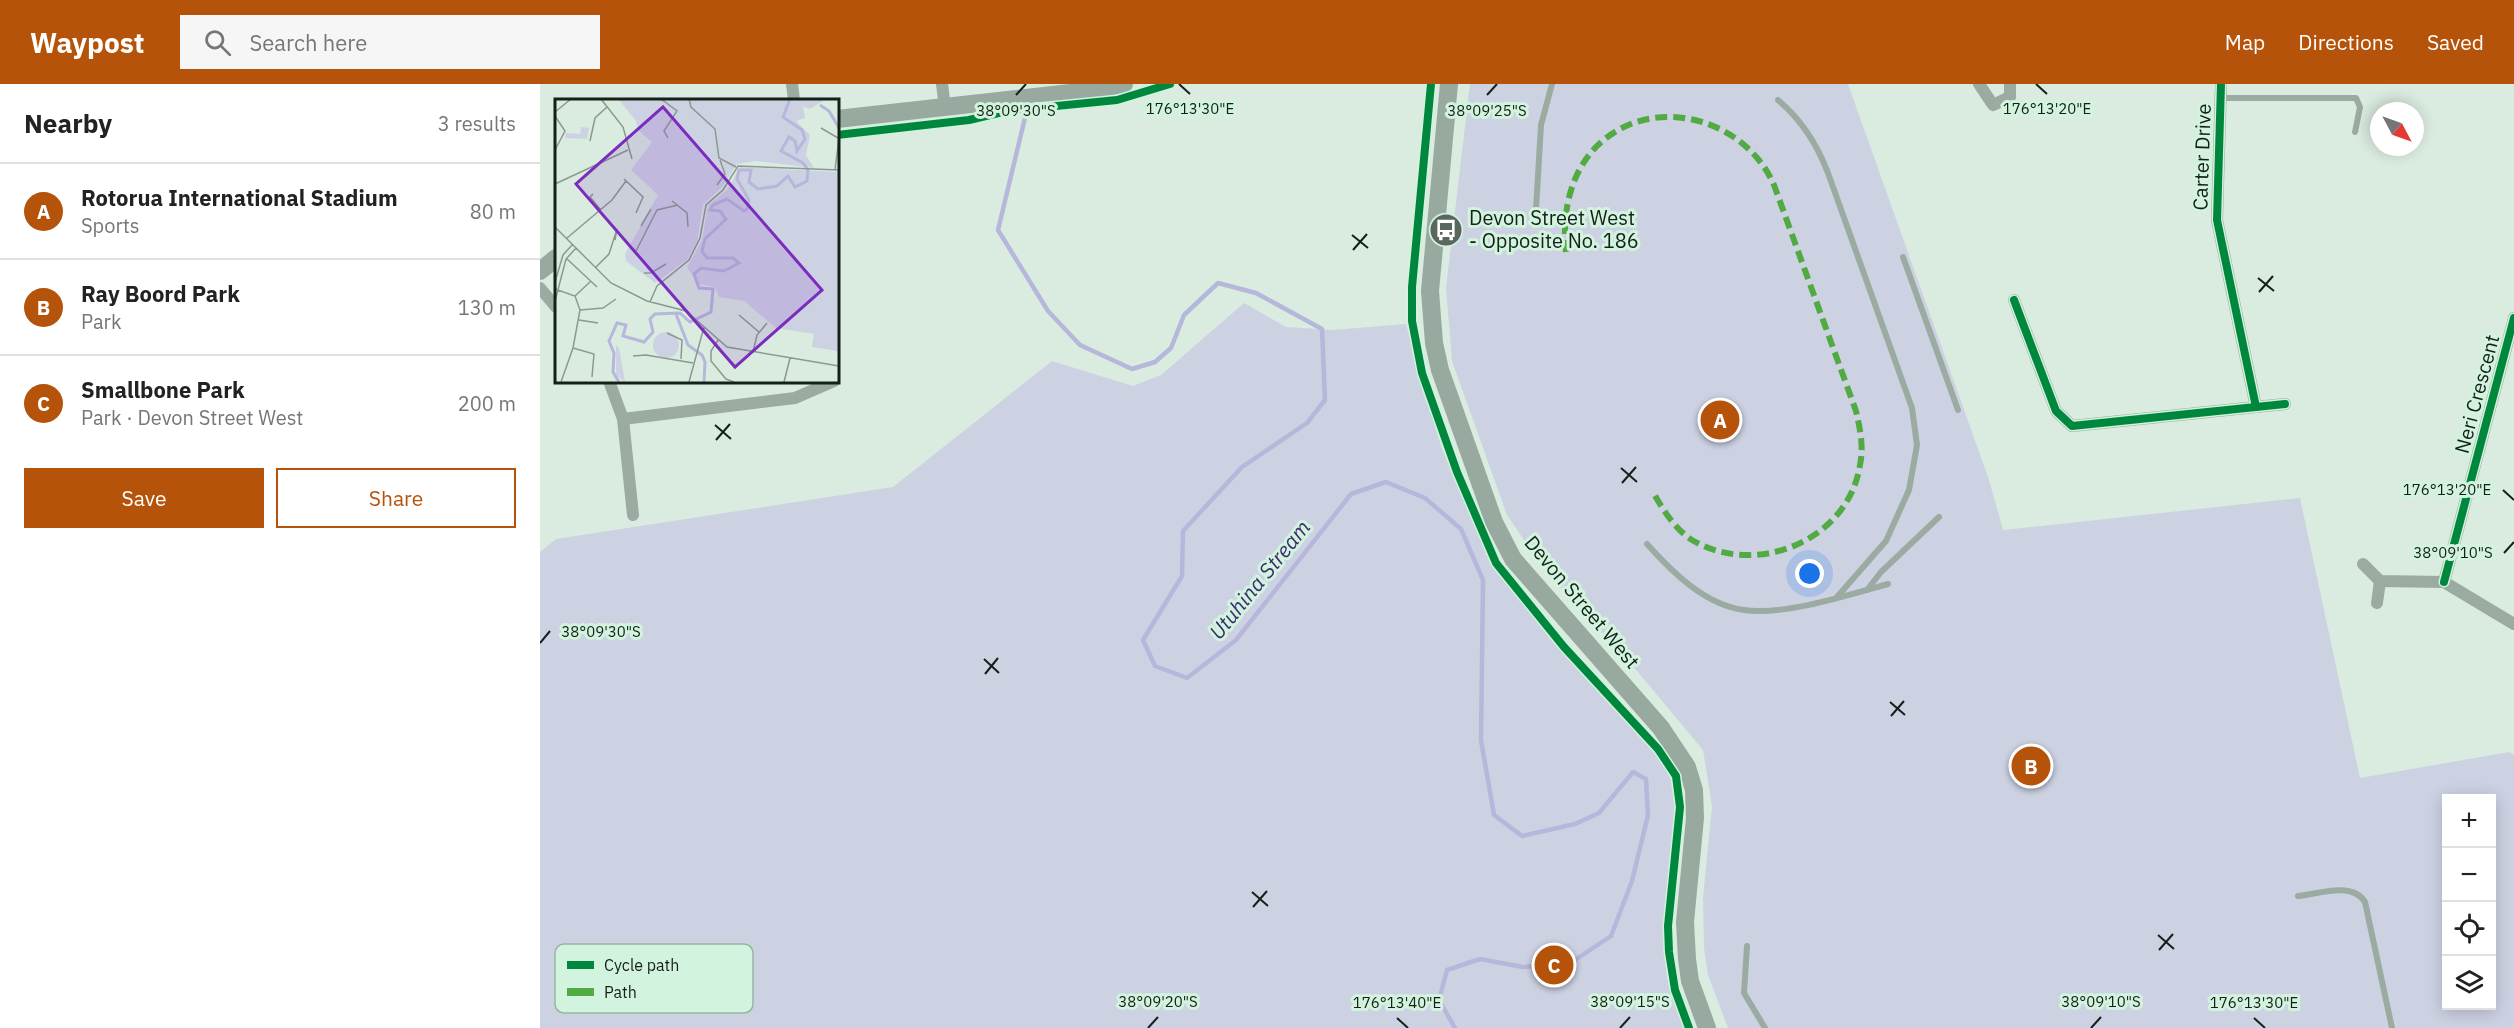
<!DOCTYPE html>
<html lang="en">
<head>
<meta charset="utf-8">
<style>
  :root { --surface:#fff; --page:#f6f6f6; --text:#222; --muted:#767676; --line:#e0e0e0; --accent:#b45309 }
  body { margin:0; font-family:"IBM Plex Sans",sans-serif; background:var(--page); color:var(--text) }
  .controls { position:absolute; right:18px; bottom:18px; display:grid; overflow:hidden; border-radius:0px; box-shadow:0 3px 15px #0003 }
  .controls button { width:54px; height:54px; display:grid; place-items:center; padding:0; border:0; border-bottom:2px solid var(--line); background:var(--surface); color:var(--text); font:30px sans-serif }
  .compass { position:absolute; left:1830px; top:18px; width:54px; height:54px; border-radius:50%; background:var(--surface); box-shadow:0 3px 15px #0003; rotate:131deg }
  .you { position:absolute; left:1270px; top:490px; width:21px; height:21px; margin:-15px; border:4px solid #fff; border-radius:50%; background:#1a73e8; box-shadow:0 0 0 9px #1a73e833 }
  .badge { display:grid; place-items:center; width:39px; height:39px; border-radius:50%; background:var(--accent); color:#fff; font-size:20px; font-weight:700 }
  .pin { position:absolute; translate:-50% -50%; border:3px solid #fff; box-shadow:0 2px 6px #0006 }
  .list { margin:0; padding:0; list-style:none }
  h2 { display:flex; justify-content:space-between; align-items:center; height:78px; margin:0; padding:0 24px; font-size:26px }
  h2 small { font-size:20px; font-weight:400; color:var(--muted) }
  .list li { display:grid; grid-template-columns:39px 1fr auto; gap:18px; align-items:center; box-sizing:border-box; height:96px; padding:0 24px; border-top:2px solid var(--line) }
  .list b { display:block; font-size:22px; white-space:nowrap }
  .list p { margin:0; font-size:20px; white-space:nowrap; color:var(--muted) }
  .list em { font-size:20px; font-style:normal; color:var(--muted) }
  .actions { display:flex; gap:12px; padding:18px 24px }
  .actions a { flex:1; padding:14px 0; border:2px solid var(--accent); border-radius:0px; text-align:center; font-size:21px; color:var(--accent) }
  .actions .main { background:var(--accent); color:#fff }
  .icon { flex:none; width:33px; height:33px; fill:none; stroke:currentColor; stroke-width:2; stroke-linecap:round; stroke-linejoin:round }
  .map { position:relative; flex:none; width:1974px; height:944px; overflow:hidden }
  header { display:flex; align-items:center; gap:36px; box-sizing:border-box; height:84px; padding:0 30px; background:var(--accent); color:#fff }
  header strong { font-size:28px }
  nav { display:flex; gap:33px; margin-inline-start:auto; font-size:21px }
  .search { width:420px; height:54px; background:var(--page); display:flex; align-items:center; gap:15px; box-sizing:border-box; padding:0 21px; border-radius:0px; color:var(--muted); font-size:22px }
  main { display:flex }
  aside { flex:1; background:var(--surface) }
  .map>svg:first-child { display:block }
</style>
</head>
<body>
<header>
<strong>Waypost</strong>
<div class="search"><svg class="icon" aria-label="search" viewBox="0 0 24 24"><circle cx="10" cy="10" r="6"/><path d="M15 15l6 6"/></svg>Search here</div>
<nav><a>Map</a><a>Directions</a><a>Saved</a></nav>
</header>
<main>
<aside>
<h2>Nearby<small>3 results</small></h2>
<ul class="list">
<li><span class="badge">A</span><div><b>Rotorua International Stadium</b><p>Sports</p></div><em>80 m</em></li>
<li><span class="badge">B</span><div><b>Ray Boord Park</b><p>Park</p></div><em>130 m</em></li>
<li><span class="badge">C</span><div><b>Smallbone Park</b><p>Park · Devon Street West</p></div><em>200 m</em></li>
</ul>
<div class="actions"><a class="main">Save</a><a>Share</a></div>
</aside>
<div class="map">
<svg width="1974" height="944" viewBox="0 0 1974 944">
  <rect width="100%" height="100%" fill="#daebe0"/>
  <g fill="#cdd2e3" fill-rule="evenodd">
    <path d="M 930,0 L 1308,0 L 1449,396 L 1463,446 L 1760,414 L 1820,694 L 1969,668 L 1974,671 L 1974,944 L 1188,944 L 1168,891 L 1164,864 L 1163,814 L 1172,722 L 1163,666 L 1097,587 L 1003,484 L 967,431 L 912,277 L 906,204 ZM 1906,714 L 1952,714 L 1952,922 L 1906,922 Z"/>
    <path d="M 704,219 L 746,243 L 793,246 L 866,240 L 901,362 L 950,476 L 1008,549 L 1125,678 C 1150,741 1117,825 1127,893 C 1130,910 1141,928 1148,944 L 0,944 L 0,468 L 16,455 L 353,403 L 512,277 L 593,302 L 621,291 Z"/>
  </g>
  <g fill="none" stroke-linecap="round" stroke-linejoin="round">
    <polyline stroke="#b7b6db" stroke-width="4.5" points="489,17 458,146 508,227 540,261 592,285 615,278 631,264 644,231 678,199 716,209 782,245 785,316 767,339 702,383 643,447 642,492 603,556 615,582 647,594 696,556 811,410 846,398 885,414 921,445 943,496 941,656 954,731 982,752 1035,740 1059,729 1093,688 1106,695 1108,731 1092,797 1071,852 1032,878 983,883 940,875 907,886 899,916 915,944"/>
    <g stroke="#9baba1" stroke-width="6">
      <polyline points="1681,14 1816,14 1820,23 1815,48"/>
      <path d="M 1238,16 C 1262,36 1277,60 1288,89 L 1372,324 L 1377,361 L 1369,406 L 1346,457 L 1297,513"/>
      <polyline points="996,125 1001,41 1012,0"/>
      <polyline points="1363,173 1418,326"/>
      <path d="M 1107,460 C 1132,488 1165,521 1204,526 C 1243,532 1309,511 1348,500"/>
      <polyline points="1327,506 1341,488 1399,433"/>
      <path d="M 1758,812 C 1779,810 1812,797 1825,818 L 1852,944"/>
      <polyline points="1207,862 1204,909 1225,944"/>
    </g>
    <g stroke="#9baba1" stroke-width="12">
      <polyline points="252,0 254,16"/>
      <polyline points="402,0 405,23"/>
      <polyline points="1439,0 1453,21 1470,13 1470,0"/>
      <polyline points="1681,0 1677,136 1716,323"/>
      <polyline points="0,204 16,223"/>
      <polyline points="1474,216 1516,327 1532,342 1745,320"/>
      <polyline points="69,297 83,335 93,431"/>
      <polyline points="83,335 255,314 294,297"/>
      <polyline points="1823,480 1840,497 1904,498 1974,540"/>
      <polyline points="1904,498 1974,234"/>
      <polyline points="1837,519 1840,497"/>
    </g>
    <g stroke="#98aa9f" stroke-width="18">
      <polyline points="909,0 890,207 894,259 900,286 954,438 973,475 1121,644 1147,683 1154,706 1155,734 1145,838 1147,875 1150,897 1167,944"/>
      <polyline points="297,35 539,8 584,0"/>
      <polyline points="0,187 16,174"/>
    </g>
    <path stroke="#51aa42" stroke-width="6" stroke-dasharray="12 6" stroke-linecap="butt" d="M 1026,168 C 1022,131 1029,90 1057,62 C 1112,8 1205,34 1234,101 L 1316,327 C 1320,345 1324,362 1320,381 C 1308,457 1216,494 1152,456 C 1135,445 1124,427 1114,410"/>
    <defs>
      <g id="cycleway">
        <polyline points="891,0 872,203 872,237 882,289 917,388 956,479 1024,563 1118,665 1136,692 1140,723 1128,842 1129,868 1135,906 1149,944"/>
        <polyline points="1681,0 1677,136 1716,323"/>
        <polyline points="297,51 429,36 467,27 577,16 630,0"/>
        <polyline points="1474,216 1516,327 1532,342 1745,320"/>
        <polyline points="1904,498 1974,234"/>
      </g>
    </defs>
    <use href="#cycleway" stroke="#d2f3dd" stroke-width="11"/>
    <use href="#cycleway" stroke="#00873e" stroke-width="8"/>
  </g>
  <path fill="none" stroke="#152019" stroke-width="2" d="M 639,0 L 650,10M 1496,0 L 1507,10M 476,11 L 486,0M 947,11 L 957,0M 812,151 L 828,164M 813,166 L 827,150M 1718,194 L 1734,207M 1719,208 L 1733,192M 175,341 L 191,355M 176,356 L 190,340M 1081,384 L 1097,398M 1082,399 L 1096,383M 1963,406 L 1974,416M 1964,469 L 1974,458M 0,559 L 10,547M 444,575 L 459,589M 445,590 L 458,574M 1350,618 L 1365,631M 1351,632 L 1364,617M 712,808 L 728,822M 713,823 L 727,807M 1618,851 L 1634,865M 1619,866 L 1633,850M 857,934 L 868,944M 1714,934 L 1725,944M 608,944 L 618,933M 1080,944 L 1090,933M 1551,944 L 1561,933"/>
  <defs>
    <symbol id="bus-disc" viewBox="-11 -11 22 22"><circle r="9.5" fill="#5a675f" stroke="#d2f3dd"/><path d="M-5-6H5V4H4V6H2V4H-2V6H-4V4H-5ZM-3.5-4V0h7V-4ZM-3.5 1.2v1.5H-2V1.2ZM2 1.2v1.5H3.5V1.2Z" fill="#fff"/></symbol>
  </defs>
  <g fill-rule="evenodd">
    <use href="#bus-disc" x="887" y="127" width="38" height="38"/>
  </g>
  <g text-anchor="middle" stroke-width="6" stroke-linejoin="round" paint-order="stroke">
    <g font-size="20" fill="#152019" stroke="#d2f3dd">
      <text transform="translate(1662 73) rotate(-88)" y="7">Carter Drive</text>
      <text transform="translate(1937 310) rotate(-75)" y="7">Neri Crescent</text>
      <text transform="translate(1042 518) rotate(50)" y="7">Devon Street West</text>
    </g>
    <g font-size="20" fill="#152019" stroke="#d2f3dd" text-anchor="start">
      <text x="929" y="141">Devon Street West<tspan x="929" dy="23">- Opposite No. 186</tspan></text>
    </g>
    <g font-size="21" font-style="italic" fill="#3c2b6f" stroke="#d2f3dd">
      <text transform="translate(720 496) rotate(-51)" y="7">Utuhina Stream</text>
    </g>
  </g>
  <g transform="translate(15 15)">
    <rect width="284" height="284" fill="#daebe0"/>
    <path d="M 63,0 L 271,0 L 255,10 L 248,7 L 250,19 L 241,22 L 255,36 L 251,56 L 259,69 L 201,62 L 182,65 L 168,87 L 148,106 L 142,143 L 132,161 L 100,184 L 71,162 L 70,155 L 103,96 L 76,71 L 97,43 L 83,31 L 81,22 ZM 26,28 L 34,29 L 32,40 L 10,39 L 11,34 L 25,35 ZM 185,68 L 283,73 L 283,252 L 257,248 L 259,235 L 221,229 L 189,202 L 164,198 L 160,188 L 143,185 L 132,168 L 147,141 L 153,106 L 172,91 ZM98 246a13 13 0 1 1 26 0a13 13 0 1 1-26 0ZM 61,246 L 64,249 L 70,283 L 61,276 Z" fill="#cdd2e3"/>
    <path fill="none" stroke="#b7b6db" stroke-width="3" d="M 265,6 L 274,12 L 284,29M 121,215 L 133,246 L 147,256 L 150,263 L 149,283M 64,283 L 58,273 L 59,254 L 54,242 L 62,224 L 71,226 L 68,237 L 89,243 L 98,233 L 95,220 L 100,215 L 125,214 L 135,223 L 156,213 L 158,190 L 144,189 L 139,175 L 146,169 L 169,172 L 184,164 L 178,159 L 152,159 L 147,152 L 150,140 L 171,120 L 165,112 L 155,111 L 158,106 L 172,100 L 189,112 L 192,110 L 194,101 L 182,80 L 184,71 L 196,71 L 194,83 L 203,90 L 222,87 L 233,77 L 240,88 L 252,82 L 253,71 L 248,64 L 226,52 L 234,38 L 240,42 L 242,52 L 250,40 L 247,31 L 228,18 L 235,0"/>
    <path fill="none" stroke="#8b9a90" stroke-width="1.5" d="M 46,0 L 68,28 L 77,60M 106,0 L 122,12 L 109,32 L 113,39M 134,0 L 136,8 L 160,30 L 164,59 L 181,68M 0,13 L 16,0M 0,17 L 10,32 L 0,51M 266,29 L 283,39M 35,42 L 40,19 L 52,8M 280,71 L 284,39M 69,80 L 88,98 L 81,114M 0,85 L 73,51M 162,86 L 170,75 L 165,61M 38,95 L 35,98 L 46,111M 117,102 L 132,114 L 133,128M 86,127 L 96,110M 0,128 L 56,184 L 92,202 L 131,212 L 172,248 L 284,267M 12,139 L 57,101 L 71,82M 81,152 L 102,111 L 123,106M 11,159 L 42,188M 41,168 L 54,155 L 62,130 L 60,141M 89,174 L 96,174 L 111,165M 0,183 L 8,156 L 18,145M 0,190 L 20,197 L 25,211 L 18,249 L 6,283M 20,197 L 36,182M 0,202 L 11,160 L 21,149M 95,203 L 102,187 L 134,161 L 145,139 L 151,106 L 168,91 L 183,67 L 284,71M 25,211 L 48,209 L 61,200M 184,216 L 204,233M 24,221 L 43,224M 112,234 L 127,241 L 126,260M 163,241 L 156,252 L 156,262 L 171,280 L 179,283M 18,249 L 39,255 L 37,278M 198,253 L 202,236 L 212,224M 78,257 L 91,256 L 138,264M 134,283 L 149,228M 229,283 L 235,259"/>
    <path fill="#7b2cbf" fill-opacity="0.15" stroke="#7b2cbf" stroke-width="3" d="M 108,8 L 267,191 L 180,268 L 21,85 Z"/>
    <rect width="284" height="284" fill="none" stroke="#152019" stroke-width="3"/>
  </g>
  <rect x="15" y="860" width="198" height="69" rx="9" fill="#d2f3dd" stroke="#99b4a2" stroke-width="1.5"/>
  <rect x="27" y="877" width="27" height="8" fill="#00873e"/>
  <rect x="27" y="904" width="27" height="8" fill="#51aa42"/>
  <g font-size="16" fill="#152019">
    <text x="64" y="887">Cycle path</text>
    <text x="64" y="914">Path</text>
  </g>
  <g font-size="15" text-anchor="middle" fill="#152019" stroke="#d2f3dd" stroke-width="6" stroke-linejoin="round" paint-order="stroke">
    <text x="650" y="30">176°13'30"E</text>
    <text x="1507" y="30">176°13'20"E</text>
    <text x="476" y="32">38°09'30"S</text>
    <text x="947" y="32">38°09'25"S</text>
    <text x="1907" y="411">176°13'20"E</text>
    <text x="1913" y="474">38°09'10"S</text>
    <text x="61" y="553">38°09'30"S</text>
    <text x="618" y="923">38°09'20"S</text>
    <text x="1090" y="923">38°09'15"S</text>
    <text x="1561" y="923">38°09'10"S</text>
    <text x="857" y="924">176°13'40"E</text>
    <text x="1714" y="924">176°13'30"E</text>
  </g>
</svg>
<div class="controls">
<button>+</button>
<button>−</button>
<button><svg class="icon" aria-label="locate" viewBox="0 0 24 24"><circle cx="12" cy="12" r="6"/><path d="M12 2v4M12 18v4M2 12h4M18 12h4"/></svg></button>
<button><svg class="icon" aria-label="layers" viewBox="0 0 24 24"><path d="M12 4l9 5-9 5-9-5zM3 14l9 5 9-5"/></svg></button>
</div>
<svg class="compass" viewBox="-18 -18 36 36"><path d="M0-13l5 13h-10z" fill="#e53935"/><path d="M0 13l5-13h-10z" fill="#767676"/></svg>
<div class="you"></div>
<div class="pin badge" style="left:1180px;top:336px">A</div>
<div class="pin badge" style="left:1491px;top:682px">B</div>
<div class="pin badge" style="left:1014px;top:881px">C</div>
</div>
</main>
</body>
</html>
